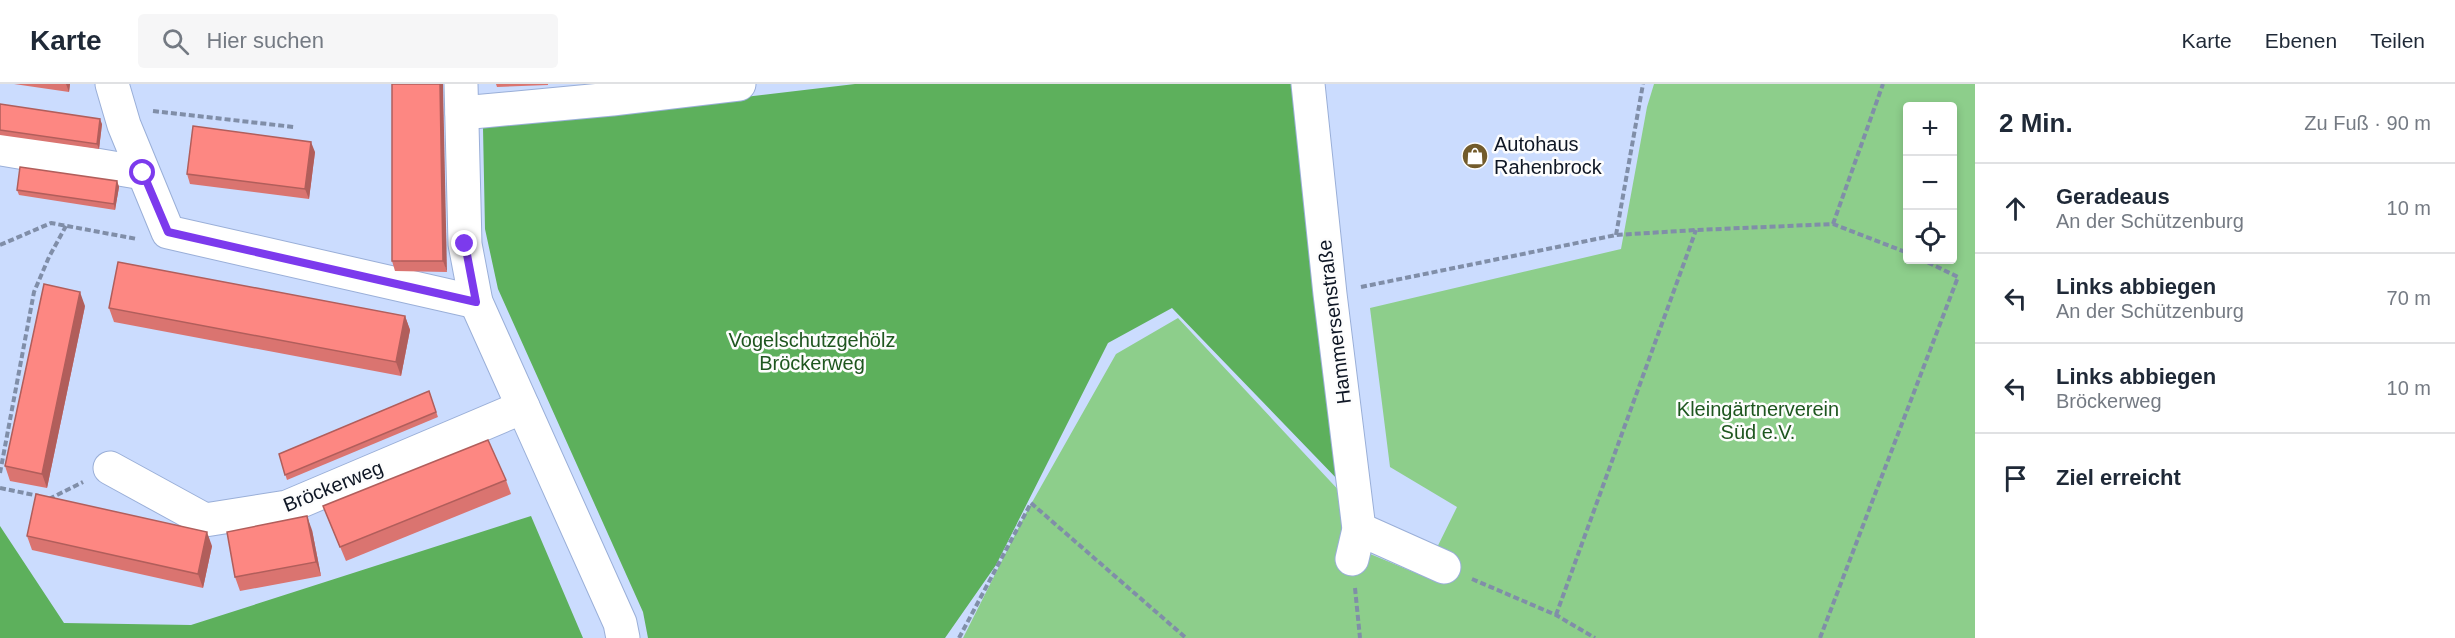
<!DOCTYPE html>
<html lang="de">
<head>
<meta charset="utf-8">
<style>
  :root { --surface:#fff; --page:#f6f6f7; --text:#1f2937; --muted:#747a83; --line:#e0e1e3 }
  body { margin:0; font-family:Arial,sans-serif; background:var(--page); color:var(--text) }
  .controls { position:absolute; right:18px; top:18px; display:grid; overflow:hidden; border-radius:6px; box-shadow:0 3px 9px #0003 }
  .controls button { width:54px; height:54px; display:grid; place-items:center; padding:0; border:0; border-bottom:2px solid var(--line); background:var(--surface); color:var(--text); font:30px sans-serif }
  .stop { position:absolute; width:18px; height:18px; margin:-14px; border:4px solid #7c3aed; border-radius:50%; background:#fff }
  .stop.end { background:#7c3aed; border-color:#fff; box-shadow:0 2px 6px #0008 }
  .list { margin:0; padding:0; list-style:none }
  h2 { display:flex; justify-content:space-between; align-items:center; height:78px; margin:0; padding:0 24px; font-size:26px }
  h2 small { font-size:20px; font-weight:400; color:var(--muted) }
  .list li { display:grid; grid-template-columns:39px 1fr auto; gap:18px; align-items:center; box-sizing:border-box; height:90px; padding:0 24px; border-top:2px solid var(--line) }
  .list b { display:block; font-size:22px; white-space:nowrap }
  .list p { margin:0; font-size:20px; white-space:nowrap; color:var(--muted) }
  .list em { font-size:20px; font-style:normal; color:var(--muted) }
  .icon { flex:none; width:33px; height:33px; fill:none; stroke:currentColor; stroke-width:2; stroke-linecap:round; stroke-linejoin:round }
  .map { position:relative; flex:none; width:1975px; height:554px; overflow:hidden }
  header { display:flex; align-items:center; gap:36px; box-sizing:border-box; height:84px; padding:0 30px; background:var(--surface); border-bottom:2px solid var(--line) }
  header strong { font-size:28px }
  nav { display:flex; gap:33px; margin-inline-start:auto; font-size:21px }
  .search { width:420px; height:54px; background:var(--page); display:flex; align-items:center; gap:15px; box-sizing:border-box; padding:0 21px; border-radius:6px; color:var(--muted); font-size:22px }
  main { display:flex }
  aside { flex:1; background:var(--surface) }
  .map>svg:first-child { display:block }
</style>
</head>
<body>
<header>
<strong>Karte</strong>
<div class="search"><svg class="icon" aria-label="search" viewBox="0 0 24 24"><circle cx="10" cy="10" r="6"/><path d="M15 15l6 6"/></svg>Hier suchen</div>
<nav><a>Karte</a><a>Ebenen</a><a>Teilen</a></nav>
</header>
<main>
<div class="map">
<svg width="1975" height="554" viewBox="0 0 1975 554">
  <rect width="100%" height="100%" fill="#cbdcfe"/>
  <path fill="#8dce8b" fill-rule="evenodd" d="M 1654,0 L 1975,0 L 1975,554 L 963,554 L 1026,429 L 1116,270 L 1178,234 L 1344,412 L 1344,459 L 1423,492 L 1457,423 L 1390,383 L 1370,224 L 1621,165 L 1647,23 ZM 1908,22 L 1952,22 L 1952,176 L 1908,176 Z"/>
  <g fill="#5db05c">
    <polygon points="855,0 1299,0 1340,398 1172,224 1108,259 996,481 945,554 648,554 643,528 498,205 485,145 483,44"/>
    <polygon points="531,432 583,554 0,554 0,442 64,539 191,541"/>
  </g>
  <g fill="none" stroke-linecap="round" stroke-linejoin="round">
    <defs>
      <g id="minor">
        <polyline points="112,0 124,41 168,148 476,218"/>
        <polyline points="461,0 465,160 476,218 620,539 623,554"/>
        <polyline points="1308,0 1330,210 1359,445 1352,475"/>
        <polyline points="462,29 612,15 739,0"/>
        <polyline points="1,65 143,89"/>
        <polyline points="110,384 205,436 287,423 523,323"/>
        <polyline points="1359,445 1444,483"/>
      </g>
    </defs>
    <use href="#minor" stroke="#9aafd8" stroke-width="35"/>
    <g stroke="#808ea8" stroke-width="4" stroke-dasharray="6 3" stroke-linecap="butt">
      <polyline points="153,27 294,43"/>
      <polyline points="1833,140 1883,0"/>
      <polyline points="1616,151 1643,0"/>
      <polyline points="0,161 51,139 137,155"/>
      <polyline points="1361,203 1616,151 1696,146 1833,140 1908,169"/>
      <polyline points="0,389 34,208 49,173 66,142"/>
      <polyline points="0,404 39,412"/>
      <polyline points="49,415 83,398"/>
      <polyline points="1472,495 1556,531 1595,554"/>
      <polyline points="1355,504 1360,554"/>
      <polyline points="1556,531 1696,146"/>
      <polyline points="959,554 1031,419 1186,554"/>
      <polyline points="1820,554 1958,193 1923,176"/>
    </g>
    <use href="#minor" stroke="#fff" stroke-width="33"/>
  </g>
  <g fill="#da7470">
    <polygon points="14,0 70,0 69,8"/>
    <polygon points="392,0 447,188 395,187 392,177"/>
    <polygon points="496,0 548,0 548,1 497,3"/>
    <polygon points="0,20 102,40 99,65 0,51"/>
    <polygon points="315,68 309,115 190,100 187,90"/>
    <polygon points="117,97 119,103 115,126 19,111 17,106"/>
    <polygon points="85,222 47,404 10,397 5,382"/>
    <polygon points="109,224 405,232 410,246 401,292 114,238"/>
    <polygon points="429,307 438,333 287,396 279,370"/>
    <polygon points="506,396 511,410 346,477 323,422"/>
    <polygon points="312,446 321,492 240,507 235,493"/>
    <polygon points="27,452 212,462 203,504 32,466"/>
  </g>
  <g fill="#b15e5b">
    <polygon points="66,0 70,0 69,8"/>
    <polygon points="440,0 443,0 447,188 443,177"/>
    <polygon points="100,35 102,40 99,65 97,60"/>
    <polygon points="311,58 315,68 309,115 305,105"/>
    <polygon points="117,97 119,103 115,126 114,120"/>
    <polygon points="80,208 85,222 47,404 42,390"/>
    <polygon points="405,232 410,246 401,292 396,278"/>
    <polygon points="307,432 312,446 321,492 316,478"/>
    <polygon points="207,448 212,462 203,504 198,490"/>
  </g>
  <g fill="#fd8782" stroke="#b15e5b" stroke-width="1.5">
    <polygon points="392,0 440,0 443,177 392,177"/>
    <polygon points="0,20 100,35 97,60 0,46"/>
    <polygon points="193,42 311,58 305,105 187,90"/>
    <polygon points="20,83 117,97 114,120 17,106"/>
    <polygon points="118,178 405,232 396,278 109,224"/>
    <polygon points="44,200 80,208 42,390 5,382"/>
    <polygon points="429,307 436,328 285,391 279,370"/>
    <polygon points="488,356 506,396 340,463 323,422"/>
    <polygon points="36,410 207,448 198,490 27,452"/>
    <polygon points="307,432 316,478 235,493 227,448"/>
  </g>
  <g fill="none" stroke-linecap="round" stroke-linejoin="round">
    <polyline stroke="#7c3aed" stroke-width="8" points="143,89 168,148 476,218 465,160"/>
  </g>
  <defs>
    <symbol id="shop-disc" viewBox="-11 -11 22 22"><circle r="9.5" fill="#725b2b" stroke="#fdfdfd"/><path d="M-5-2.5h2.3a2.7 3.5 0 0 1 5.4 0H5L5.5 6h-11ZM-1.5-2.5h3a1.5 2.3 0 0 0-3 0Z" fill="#fff"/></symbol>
  </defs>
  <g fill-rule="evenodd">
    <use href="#shop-disc" x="1460" y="57" width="30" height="30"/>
  </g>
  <g text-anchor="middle" stroke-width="5" stroke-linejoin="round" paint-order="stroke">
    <g font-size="20" fill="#0f1725" stroke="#fdfdfd" text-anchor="start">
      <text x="1494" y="67">Autohaus<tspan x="1494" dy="23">Rahenbrock</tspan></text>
    </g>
    <g font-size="20" fill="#0f1725" stroke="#fdfdfd">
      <text transform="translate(1334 238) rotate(-97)" y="7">Hammersenstraße</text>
      <text transform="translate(333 402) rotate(-22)" y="7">Bröckerweg</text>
    </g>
    <g font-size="20" fill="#1e561f" stroke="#fdfdfd">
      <text x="812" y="263">Vogelschutzgehölz<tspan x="812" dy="23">Bröckerweg</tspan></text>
      <text x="1758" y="332">Kleingärtnerverein<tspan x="1758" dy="23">Süd e.V.</tspan></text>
    </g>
  </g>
</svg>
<div class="controls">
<button>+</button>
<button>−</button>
<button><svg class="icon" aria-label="locate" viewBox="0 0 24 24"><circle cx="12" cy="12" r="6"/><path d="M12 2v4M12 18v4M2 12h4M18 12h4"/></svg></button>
</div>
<div class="stop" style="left:143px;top:89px"></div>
<div class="stop end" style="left:465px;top:160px"></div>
</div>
<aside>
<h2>2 Min.<small>Zu Fuß · 90 m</small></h2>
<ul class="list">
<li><svg class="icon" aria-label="ahead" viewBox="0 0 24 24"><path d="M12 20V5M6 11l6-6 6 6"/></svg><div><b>Geradeaus</b><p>An der Schützenburg</p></div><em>10 m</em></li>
<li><svg class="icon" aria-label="left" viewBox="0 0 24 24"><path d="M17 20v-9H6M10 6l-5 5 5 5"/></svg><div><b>Links abbiegen</b><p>An der Schützenburg</p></div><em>70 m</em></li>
<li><svg class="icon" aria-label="left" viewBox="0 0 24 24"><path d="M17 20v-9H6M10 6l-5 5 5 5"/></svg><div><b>Links abbiegen</b><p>Bröckerweg</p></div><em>10 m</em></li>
<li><svg class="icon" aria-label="arrive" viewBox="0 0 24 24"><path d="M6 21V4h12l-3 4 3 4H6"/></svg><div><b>Ziel erreicht</b></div></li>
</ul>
</aside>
</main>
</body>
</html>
